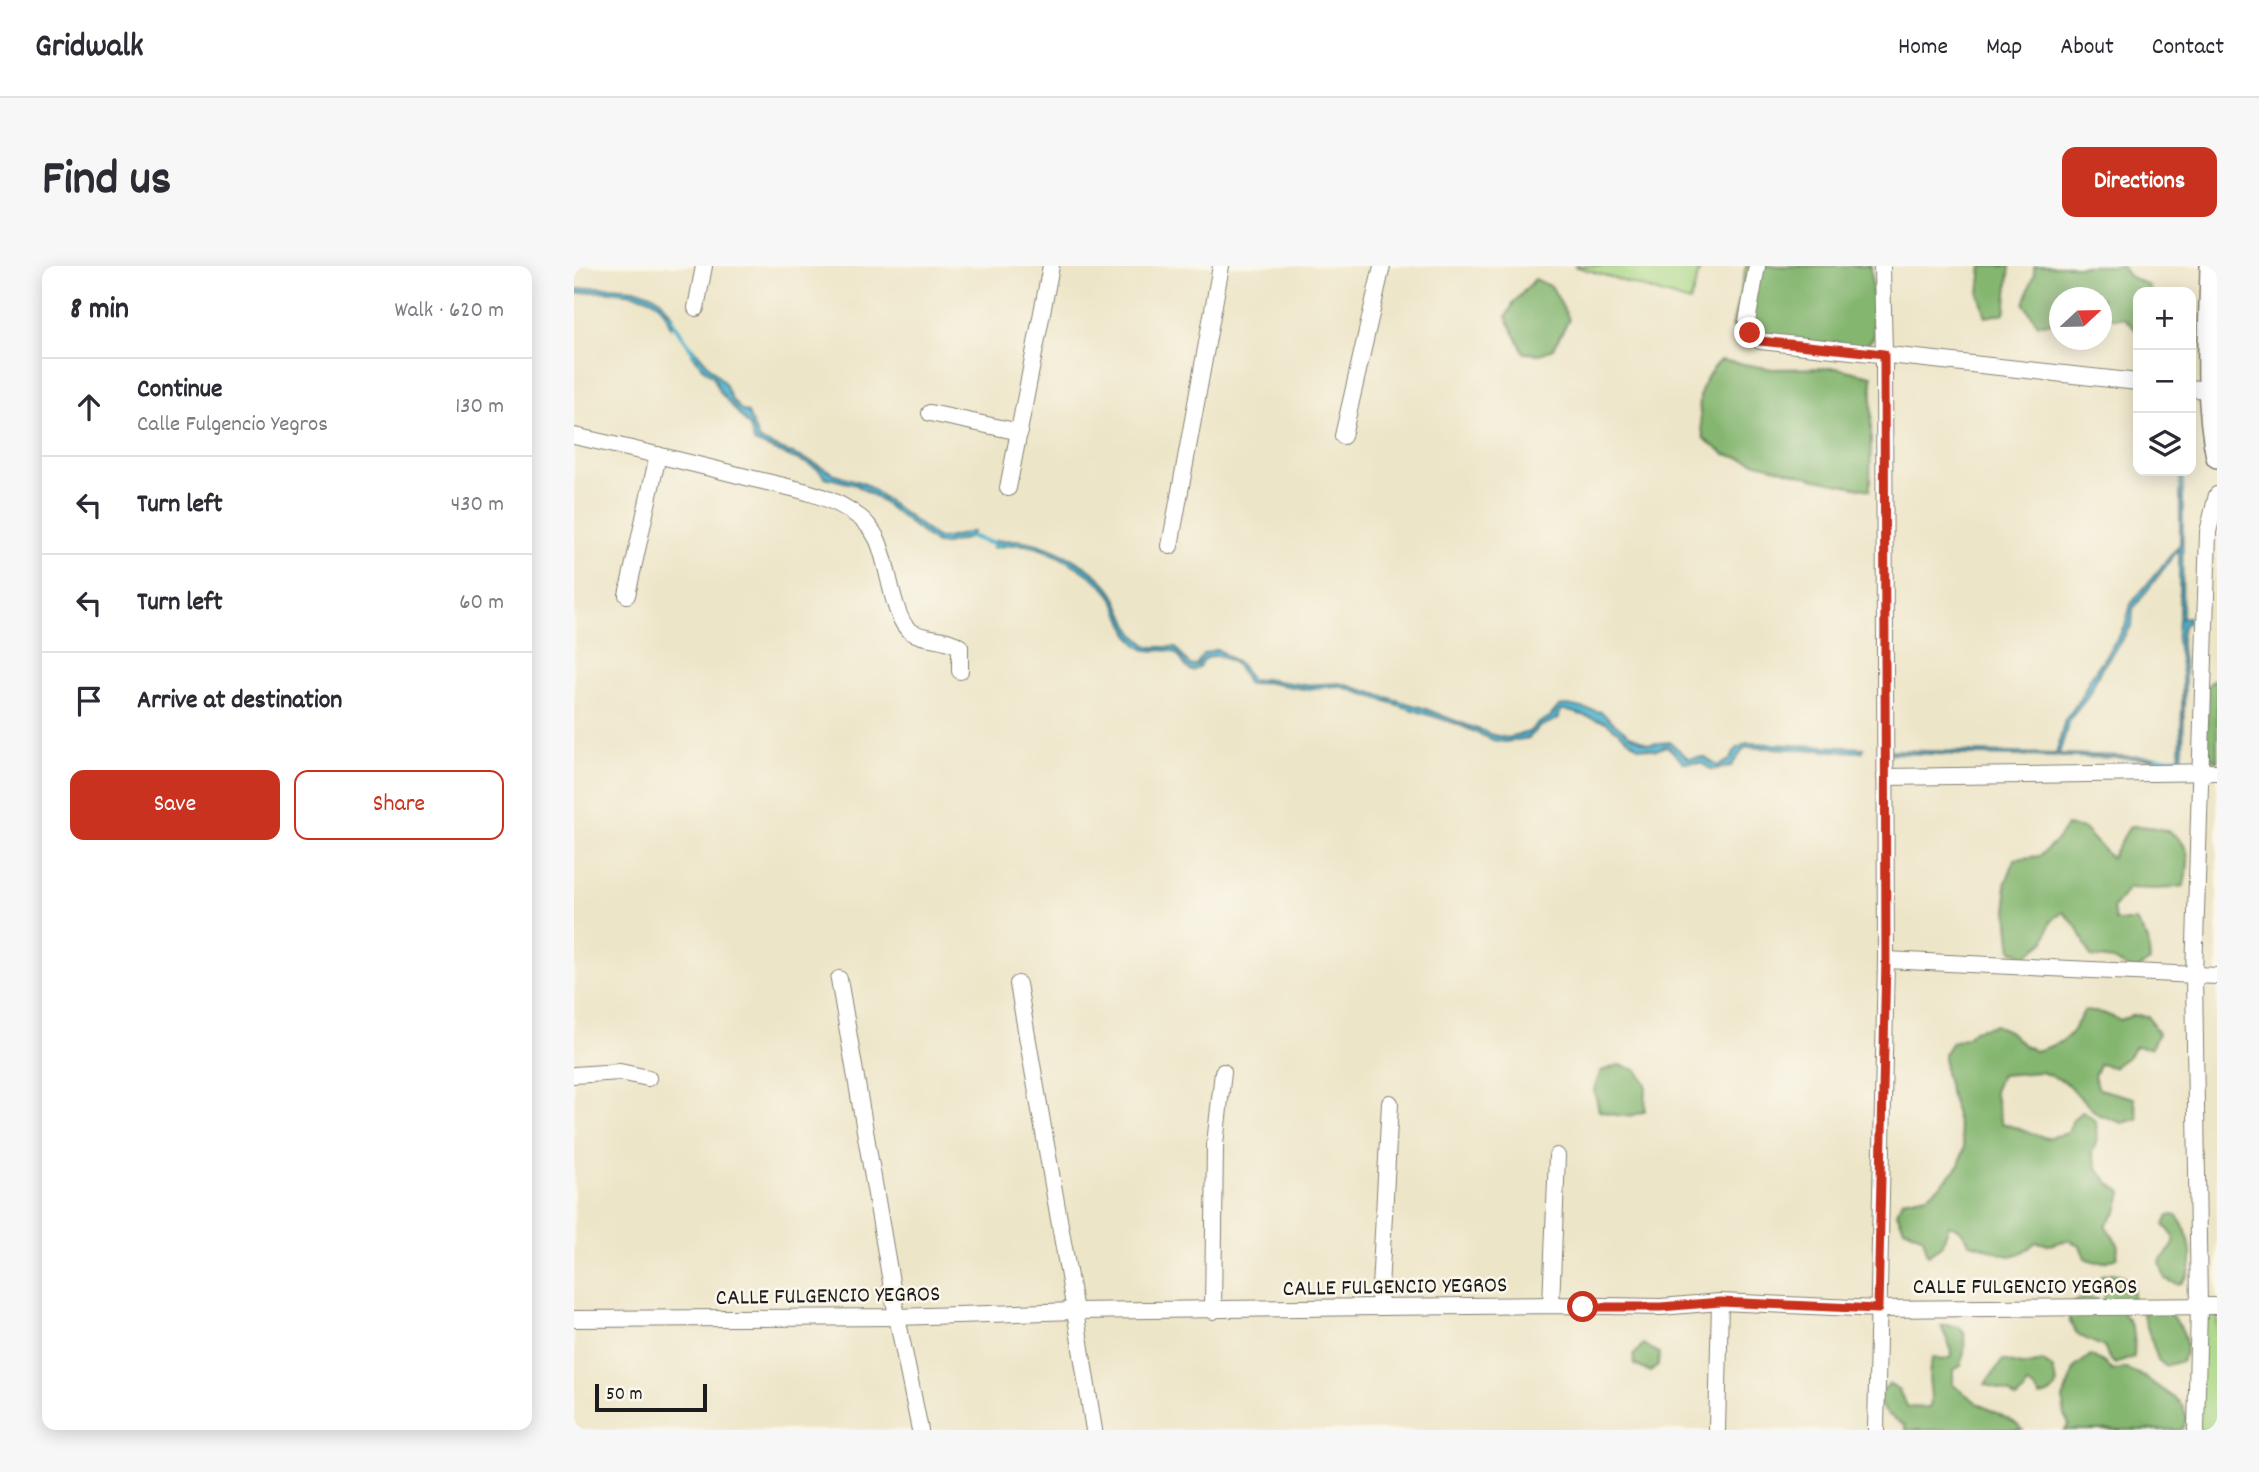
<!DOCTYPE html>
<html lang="en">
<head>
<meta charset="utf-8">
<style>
  :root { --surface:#fff; --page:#f7f7f7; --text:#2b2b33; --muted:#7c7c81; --line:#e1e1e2; --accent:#c8321e }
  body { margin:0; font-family:Dekko,sans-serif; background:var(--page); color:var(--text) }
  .controls { position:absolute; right:21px; top:21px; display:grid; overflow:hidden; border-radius:14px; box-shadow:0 4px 18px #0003 }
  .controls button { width:63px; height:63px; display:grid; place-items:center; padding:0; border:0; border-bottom:2px solid var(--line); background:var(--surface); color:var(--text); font:35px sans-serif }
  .compass { position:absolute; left:1475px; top:21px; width:63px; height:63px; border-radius:50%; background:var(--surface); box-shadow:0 4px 18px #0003; rotate:68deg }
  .scale { position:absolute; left:21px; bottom:18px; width:112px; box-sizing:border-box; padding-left:7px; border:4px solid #1c1c1c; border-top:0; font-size:19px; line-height:24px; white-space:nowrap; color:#1c1c1c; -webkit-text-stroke:5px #fbf7ec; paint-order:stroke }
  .stop { position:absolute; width:21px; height:21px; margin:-16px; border:5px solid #c8321e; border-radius:50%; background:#fff }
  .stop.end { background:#c8321e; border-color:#fff; box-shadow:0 2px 7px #0008 }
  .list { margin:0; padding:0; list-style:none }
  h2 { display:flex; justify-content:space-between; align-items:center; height:91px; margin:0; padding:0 28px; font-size:30px }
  h2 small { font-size:23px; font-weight:400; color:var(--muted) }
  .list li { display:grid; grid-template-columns:46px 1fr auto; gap:21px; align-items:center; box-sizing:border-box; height:98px; padding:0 28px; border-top:2px solid var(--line) }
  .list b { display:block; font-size:26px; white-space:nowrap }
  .list p { margin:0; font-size:23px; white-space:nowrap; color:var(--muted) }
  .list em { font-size:23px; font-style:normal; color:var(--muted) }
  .actions { display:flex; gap:14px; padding:21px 28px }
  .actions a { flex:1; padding:16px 0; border:2px solid var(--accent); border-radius:14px; text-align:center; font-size:24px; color:var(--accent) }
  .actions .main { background:var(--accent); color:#fff }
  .icon { flex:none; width:38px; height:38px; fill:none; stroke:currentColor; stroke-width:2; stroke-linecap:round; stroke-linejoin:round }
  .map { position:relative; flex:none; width:1643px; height:1164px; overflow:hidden; border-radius:14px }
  header { display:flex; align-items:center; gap:42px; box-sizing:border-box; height:98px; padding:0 35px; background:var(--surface); border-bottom:2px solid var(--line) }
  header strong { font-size:33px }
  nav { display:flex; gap:38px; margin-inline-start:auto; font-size:24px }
  .intro { display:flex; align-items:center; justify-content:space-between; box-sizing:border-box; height:168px; padding:0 42px }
  h1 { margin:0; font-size:49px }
  .button { padding:18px 32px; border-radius:14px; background:var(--accent); color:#fff; font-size:24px; font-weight:700 }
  main { display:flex; gap:42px; padding:0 42px }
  aside { flex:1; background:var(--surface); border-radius:14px; box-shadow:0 4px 18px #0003 }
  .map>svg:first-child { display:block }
</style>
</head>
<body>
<header>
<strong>Gridwalk</strong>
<nav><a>Home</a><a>Map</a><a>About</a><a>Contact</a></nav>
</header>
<div class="intro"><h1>Find us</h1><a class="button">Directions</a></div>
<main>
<aside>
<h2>8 min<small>Walk · 620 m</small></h2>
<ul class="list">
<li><svg class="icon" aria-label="ahead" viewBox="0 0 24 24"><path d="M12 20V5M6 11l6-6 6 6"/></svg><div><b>Continue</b><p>Calle Fulgencio Yegros</p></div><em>130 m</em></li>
<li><svg class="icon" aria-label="left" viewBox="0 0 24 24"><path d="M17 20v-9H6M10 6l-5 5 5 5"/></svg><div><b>Turn left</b></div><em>430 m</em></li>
<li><svg class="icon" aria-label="left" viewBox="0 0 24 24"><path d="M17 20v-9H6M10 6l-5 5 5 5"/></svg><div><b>Turn left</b></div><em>60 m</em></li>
<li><svg class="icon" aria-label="arrive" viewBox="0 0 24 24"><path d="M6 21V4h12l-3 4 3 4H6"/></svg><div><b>Arrive at destination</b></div></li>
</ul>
<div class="actions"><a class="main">Save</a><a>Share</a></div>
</aside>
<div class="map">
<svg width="1643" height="1164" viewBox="0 0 1643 1164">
  <rect width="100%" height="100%" fill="#fbf7ec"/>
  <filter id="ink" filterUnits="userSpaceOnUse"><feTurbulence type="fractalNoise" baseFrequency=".0143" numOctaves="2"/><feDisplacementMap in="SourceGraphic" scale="14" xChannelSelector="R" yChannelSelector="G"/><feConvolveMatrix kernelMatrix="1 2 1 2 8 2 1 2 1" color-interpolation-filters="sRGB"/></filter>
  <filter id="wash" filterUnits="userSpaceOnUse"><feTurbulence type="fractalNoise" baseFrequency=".00686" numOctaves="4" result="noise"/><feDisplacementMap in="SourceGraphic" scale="28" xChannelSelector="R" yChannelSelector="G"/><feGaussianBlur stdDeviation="1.57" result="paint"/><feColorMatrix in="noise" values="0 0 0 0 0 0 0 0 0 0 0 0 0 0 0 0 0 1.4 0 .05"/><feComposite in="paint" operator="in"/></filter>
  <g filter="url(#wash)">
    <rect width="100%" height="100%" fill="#ede5c7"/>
    <g fill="#a6d481" stroke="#61784e" stroke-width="2">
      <polygon points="1000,0 1127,0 1116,36"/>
      <polygon points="1625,1040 1643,1041 1643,1164 1622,1164"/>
    </g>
    <g fill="#84b66f" stroke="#506946" stroke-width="2">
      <polygon points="1172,0 1297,0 1300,71 1288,84 1195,70 1158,61"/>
      <polygon points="1408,0 1436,0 1431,47 1412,51 1405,28"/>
      <polygon points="1460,0 1548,0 1555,10 1575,20 1577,26 1564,26 1564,66 1550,52 1528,52 1528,32 1486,32 1485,57 1464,58 1450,38 1460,7"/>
      <polygon points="961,13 978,21 995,53 979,83 966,88 950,87 932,51 940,36"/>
      <path d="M 1147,94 L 1198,103 L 1263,102 L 1298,110 L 1296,224 L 1242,213 L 1151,188 L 1130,173 C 1123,140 1121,119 1147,94 Z"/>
      <polygon points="1643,411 1643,495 1636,491 1631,465 1633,420"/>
      <path d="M 1493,560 L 1510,563 L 1537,592 L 1556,560 C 1579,560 1610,562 1614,592 C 1615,600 1611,611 1610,620 L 1584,623 L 1554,622 L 1539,643 L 1541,655 L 1562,655 L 1574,674 L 1576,695 L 1560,705 L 1539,694 L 1517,691 L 1504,662 L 1489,646 L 1477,655 L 1470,676 L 1452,690 L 1438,685 L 1431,619 L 1441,593 L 1465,590 L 1481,576 Z"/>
      <path d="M 1510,745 L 1529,747 L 1546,754 L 1560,749 L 1574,750 L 1584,768 L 1577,782 L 1561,780 L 1555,790 L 1539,801 L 1525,798 L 1520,810 L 1525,823 L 1560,832 L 1564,853 L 1548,857 L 1523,848 L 1490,815 L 1467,806 L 1427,809 L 1420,825 L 1428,857 L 1472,872 L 1494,867 L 1499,853 L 1509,845 L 1522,855 L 1523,874 L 1518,887 L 1524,904 L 1535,917 L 1548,926 L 1543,946 L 1531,959 L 1544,978 L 1543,991 C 1531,997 1524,998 1511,992 L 1506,980 L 1494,974 L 1476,979 L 1462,976 C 1432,1003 1428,983 1396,977 L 1386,963 L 1375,959 L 1368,979 L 1354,989 L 1349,971 L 1330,962 L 1323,947 L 1328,934 L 1354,929 L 1368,918 L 1385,900 L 1390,881 L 1371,807 L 1370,788 L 1378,776 L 1393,771 L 1400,764 L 1421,759 L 1435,765 L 1448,778 L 1461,785 C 1492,777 1495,773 1510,745 Z"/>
      <path d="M 1045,799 L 1063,804 L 1072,818 L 1071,845 C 1054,853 1043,850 1025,845 L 1020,823 L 1027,805 Z"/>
      <path d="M 1601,949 C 1617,963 1626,1006 1605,1019 L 1591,1013 L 1586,996 C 1597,979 1610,979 1590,959 L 1594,950 Z"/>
      <path d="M 1538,1007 L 1548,1009 L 1559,1019 L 1559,1032 L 1549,1040 L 1549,1048 C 1562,1060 1561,1074 1560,1091 L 1541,1098 L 1535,1092 L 1530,1081 C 1507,1070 1498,1072 1493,1043 C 1504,1029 1515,1030 1531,1036 L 1530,1027 L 1525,1016 L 1527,1009 Z"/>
      <path d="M 1589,1043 C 1606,1055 1619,1075 1608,1095 L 1591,1100 L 1584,1094 L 1568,1046 Z"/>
      <path d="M 1374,1059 L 1385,1061 L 1391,1068 L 1390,1086 L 1387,1100 L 1379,1104 L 1379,1119 L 1405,1138 L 1440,1156 L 1449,1164 L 1332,1164 L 1331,1159 C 1317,1151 1307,1146 1303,1130 L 1315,1118 L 1325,1125 L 1334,1141 L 1356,1142 C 1360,1124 1350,1113 1359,1091 L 1369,1094 L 1377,1091 L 1377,1083 L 1367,1060 Z"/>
      <polygon points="1069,1078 1085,1087 1084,1100 1076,1106 1061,1099 1059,1090"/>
      <polygon points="1517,1089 1532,1098 1538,1105 1550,1102 1567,1109 1603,1134 1609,1140 1613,1152 1609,1162 1606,1164 1491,1164 1495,1158 1490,1149 1489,1133 1501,1101"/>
      <path d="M 1429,1094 C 1444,1099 1453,1102 1468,1095 L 1478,1102 L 1483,1117 C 1480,1126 1476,1129 1466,1131 L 1461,1124 L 1453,1118 L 1450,1126 L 1442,1133 L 1435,1127 L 1411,1118 Z"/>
    </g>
    <g fill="#4fb3ce" stroke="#366875" stroke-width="2">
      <path d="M 20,21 C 39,22 69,20 85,33 C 91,38 94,45 99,50 L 97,61 C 94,55 92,46 87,41 C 73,23 20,24 0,28 L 0,24 Z"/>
      <polygon points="120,83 151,118 158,134 167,144 174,147 185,174 238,196 261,208 291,218 363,272 373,272 398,266 396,272 371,278 362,278 306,234 282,219 251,211 244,203 234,198 180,176 176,161 146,126 139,110 129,102 118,88"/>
      <path d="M 1606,205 L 1609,205 L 1608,352 L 1614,351 L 1614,357 L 1610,358 C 1604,372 1608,391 1611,406 L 1609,484 L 1607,492 L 1601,496 L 1601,493 L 1606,488 C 1607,462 1609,435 1608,409 C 1607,391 1599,372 1605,354 L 1605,283 L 1559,343 L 1558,359 L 1526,405 L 1513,432 L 1496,453 L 1485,488 L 1587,491 L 1587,493 L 1314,487 L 1314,484 L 1482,488 L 1491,454 L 1508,431 L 1515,414 L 1551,361 L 1557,338 L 1606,278 Z"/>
      <path d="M 440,274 C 473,276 526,302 542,332 C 554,353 553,367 576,381 L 601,381 L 617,400 L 622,399 L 629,388 L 643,383 L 667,399 L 677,415 L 690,413 L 730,419 L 766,417 L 849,442 L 919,469 L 933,472 L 955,466 L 963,458 L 976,451 L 985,440 L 994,439 L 1027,446 L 1054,468 L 1074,478 L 1096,476 L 1114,492 L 1130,491 L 1144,500 L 1156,494 L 1162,483 L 1173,477 L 1290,482 L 1288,486 L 1173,481 L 1170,483 L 1157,500 L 1138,504 L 1127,497 L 1109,496 L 1093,480 L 1082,484 L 1064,481 L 1032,456 L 991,444 L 987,444 L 984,453 L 965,461 L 955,472 L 931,476 L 919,474 L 883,458 L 765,420 L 730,423 L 690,416 L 674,419 C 671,414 669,408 665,403 C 658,393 641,385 630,394 C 625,399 626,403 618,405 C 608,401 609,391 600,386 C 586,380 573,392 560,375 C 549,363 547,345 538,331 C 523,309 477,283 451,279 C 440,277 429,280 419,282 L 421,275 Z"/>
    </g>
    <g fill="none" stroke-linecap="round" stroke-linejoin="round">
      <g stroke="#4fb3ce" stroke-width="4.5">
        <polyline points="96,52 121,88"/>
        <polyline points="392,269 423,279"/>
        <polyline points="1583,492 1605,492"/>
      </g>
    </g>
  </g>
  <g filter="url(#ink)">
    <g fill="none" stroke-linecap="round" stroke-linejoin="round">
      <defs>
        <g id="minor">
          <polyline points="1183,0 1173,56 1176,67 1186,75 1564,116"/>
          <polyline points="122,42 130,0"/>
          <polyline points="1617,122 1643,126"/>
          <polyline points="356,147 446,166"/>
          <path d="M 0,170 C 59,183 117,197 176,212 C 212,221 255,227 285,251 C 291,255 299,265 302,271 C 314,291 318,353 336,365 C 351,375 371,370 386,381 L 386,405"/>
          <polyline points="769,170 808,0"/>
          <polyline points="434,222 477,0"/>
          <polyline points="596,280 647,0"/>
          <polyline points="53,329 84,189"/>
          <polyline points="1311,511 1643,506"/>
          <polyline points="1312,694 1643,710"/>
          <polyline points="265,713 323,1051 346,1164"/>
          <polyline points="444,718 501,1045 520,1164"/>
          <polyline points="0,809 46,806 74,812"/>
          <polyline points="977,1039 983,890"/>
          <polyline points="805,1041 816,837"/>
          <polyline points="639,1045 641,878 649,806"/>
          <polyline points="0,1053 323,1051 501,1045 805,1041 977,1039 1087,1041 1146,1036 1304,1043 1643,1040"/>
          <polyline points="1143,1164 1146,1036"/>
          <polyline points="1302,1164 1312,694 1310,88 1308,0"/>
          <polyline points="1622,1164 1625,1040 1620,709 1634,266 1643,229"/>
        </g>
        <path id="major" d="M 1637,0 C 1636,64 1630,129 1643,191"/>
      </defs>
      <use href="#minor" stroke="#848072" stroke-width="18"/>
      <use href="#major" stroke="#848072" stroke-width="24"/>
      <use href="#minor" stroke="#fff" stroke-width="16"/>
      <use href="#major" stroke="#fff" stroke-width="21"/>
    </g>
  </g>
  <g fill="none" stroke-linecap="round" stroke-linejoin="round" filter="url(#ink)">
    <polyline stroke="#c8321e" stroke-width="9" points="1009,1041 1087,1041 1146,1036 1304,1043 1312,694 1310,88 1186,75 1176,67"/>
  </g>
  <g text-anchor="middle" stroke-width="5" stroke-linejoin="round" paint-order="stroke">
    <g font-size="23" fill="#1c1c1c" stroke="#fbf7ec">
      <text transform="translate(821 1019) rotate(-1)" y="8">CALLE FULGENCIO YEGROS</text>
      <text x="1451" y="1027">CALLE FULGENCIO YEGROS</text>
      <text transform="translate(254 1028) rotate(-1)" y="8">CALLE FULGENCIO YEGROS</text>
    </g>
  </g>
</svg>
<div class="controls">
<button>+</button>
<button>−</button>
<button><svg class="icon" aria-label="layers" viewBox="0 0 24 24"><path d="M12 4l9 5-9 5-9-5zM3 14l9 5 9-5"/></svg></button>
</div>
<svg class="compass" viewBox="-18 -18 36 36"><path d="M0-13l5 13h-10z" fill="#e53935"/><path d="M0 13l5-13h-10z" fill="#7c7c81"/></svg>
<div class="scale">50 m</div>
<div class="stop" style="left:1009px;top:1041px"></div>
<div class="stop end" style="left:1176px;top:67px"></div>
</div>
</main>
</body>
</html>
